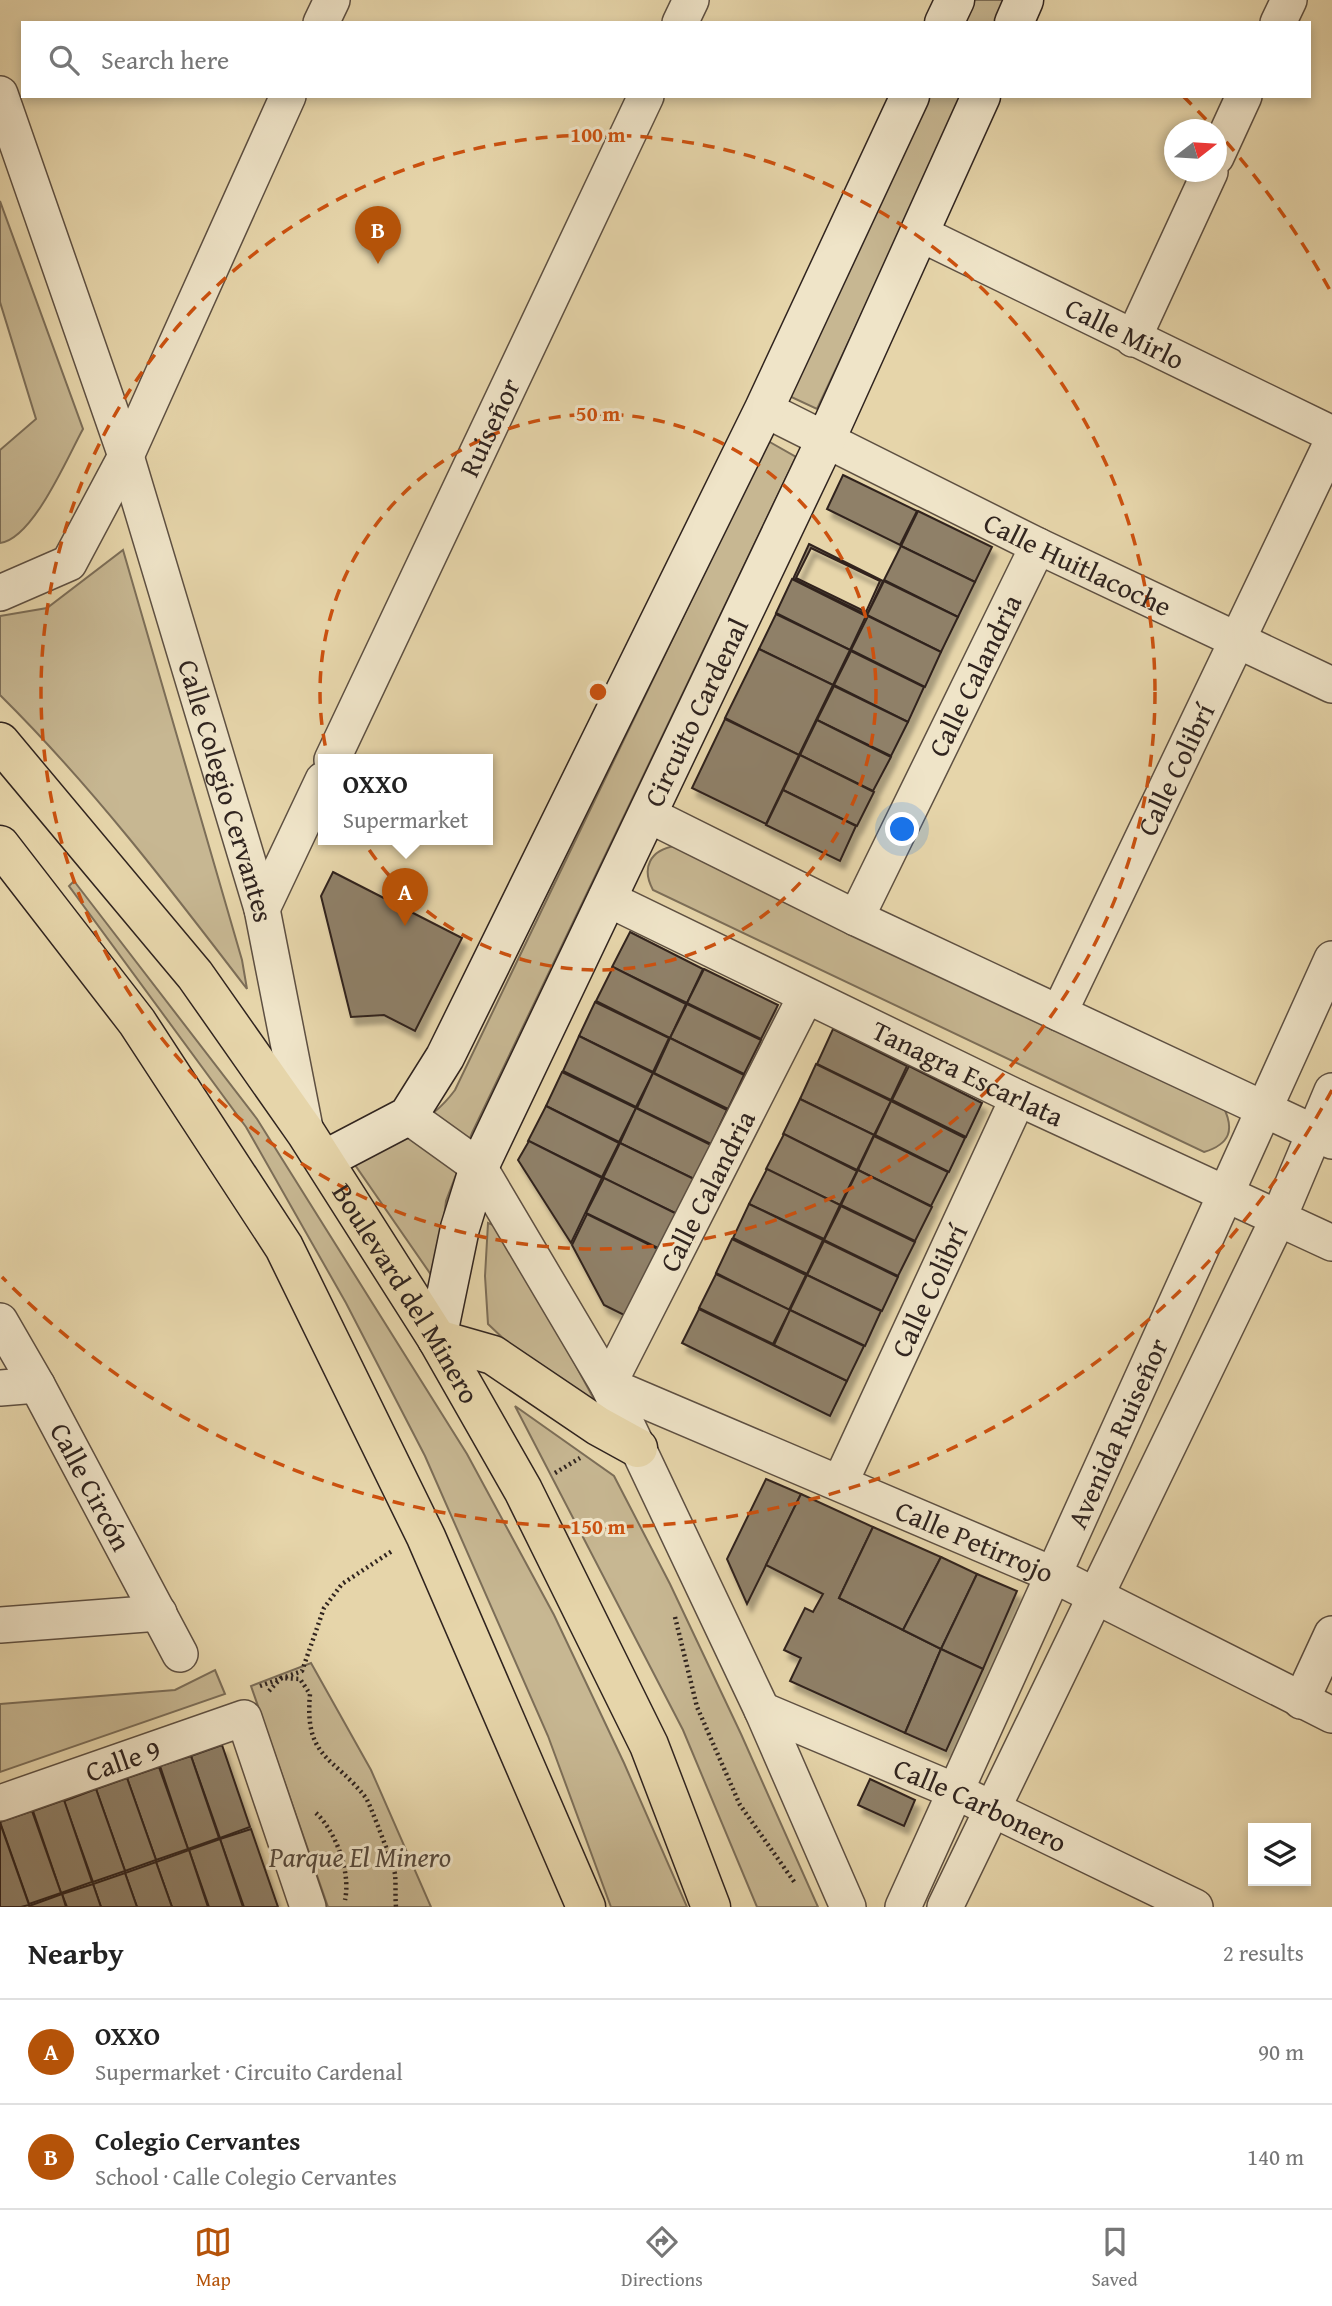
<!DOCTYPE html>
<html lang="en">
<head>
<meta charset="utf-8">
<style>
  :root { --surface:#fff; --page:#f2f2f2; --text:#222; --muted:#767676; --line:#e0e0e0; --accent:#b45309 }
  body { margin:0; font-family:"Gentium Book Plus",serif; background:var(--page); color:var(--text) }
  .controls { position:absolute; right:21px; bottom:21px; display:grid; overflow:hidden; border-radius:0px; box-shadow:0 4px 10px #0003 }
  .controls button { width:63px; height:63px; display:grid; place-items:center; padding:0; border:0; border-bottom:2px solid var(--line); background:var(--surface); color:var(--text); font:35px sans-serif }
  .compass { position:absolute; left:1164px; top:119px; width:63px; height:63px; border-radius:50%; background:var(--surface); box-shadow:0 4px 10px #0003; rotate:73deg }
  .you { position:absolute; left:903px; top:830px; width:24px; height:24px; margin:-18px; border:5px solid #fff; border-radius:50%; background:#1a73e8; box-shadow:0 0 0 10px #1a73e833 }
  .badge { display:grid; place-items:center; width:46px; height:46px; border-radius:50%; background:var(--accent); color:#fff; font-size:23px; font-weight:700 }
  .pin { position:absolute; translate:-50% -58px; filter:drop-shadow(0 2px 4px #0008) }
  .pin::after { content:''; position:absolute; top:37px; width:24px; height:21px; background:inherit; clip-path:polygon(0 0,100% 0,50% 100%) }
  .popup { position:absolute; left:318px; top:754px; width:175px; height:91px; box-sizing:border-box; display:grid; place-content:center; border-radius:0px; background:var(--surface); filter:drop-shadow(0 2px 5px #0005); font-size:23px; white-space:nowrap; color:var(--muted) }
  .popup b { font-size:26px; color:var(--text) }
  .popup::after { content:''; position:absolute; left:50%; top:100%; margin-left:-14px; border:14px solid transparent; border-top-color:var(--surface) }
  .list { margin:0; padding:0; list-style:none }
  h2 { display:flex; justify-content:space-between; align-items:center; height:91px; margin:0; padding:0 28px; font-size:30px }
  h2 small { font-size:23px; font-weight:400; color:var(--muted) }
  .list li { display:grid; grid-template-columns:46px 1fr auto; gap:21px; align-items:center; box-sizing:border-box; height:105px; padding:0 28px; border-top:2px solid var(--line) }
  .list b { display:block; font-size:26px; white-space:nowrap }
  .list p { margin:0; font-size:23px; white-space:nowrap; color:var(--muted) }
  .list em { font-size:23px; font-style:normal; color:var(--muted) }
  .icon { flex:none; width:38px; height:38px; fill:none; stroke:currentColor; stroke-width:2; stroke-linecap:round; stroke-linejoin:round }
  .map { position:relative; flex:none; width:1332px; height:1907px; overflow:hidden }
  .search { position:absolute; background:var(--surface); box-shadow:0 4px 10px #0003; left:21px; right:21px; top:21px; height:77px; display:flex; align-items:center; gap:18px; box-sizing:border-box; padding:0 24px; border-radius:0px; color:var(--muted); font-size:26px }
  .sheet { height:301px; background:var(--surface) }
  nav { display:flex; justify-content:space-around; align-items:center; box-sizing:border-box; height:98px; border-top:2px solid var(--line); background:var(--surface); font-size:19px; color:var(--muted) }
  nav a { display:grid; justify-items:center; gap:4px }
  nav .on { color:var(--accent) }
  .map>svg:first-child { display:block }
</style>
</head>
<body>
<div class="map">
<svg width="1332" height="1907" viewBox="0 0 1332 1907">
  <defs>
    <filter id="shadow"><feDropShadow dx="4.5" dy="8" stdDeviation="2" flood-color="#0004"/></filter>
  </defs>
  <rect width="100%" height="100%" fill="#e6d5aa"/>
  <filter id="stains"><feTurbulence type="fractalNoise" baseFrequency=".00286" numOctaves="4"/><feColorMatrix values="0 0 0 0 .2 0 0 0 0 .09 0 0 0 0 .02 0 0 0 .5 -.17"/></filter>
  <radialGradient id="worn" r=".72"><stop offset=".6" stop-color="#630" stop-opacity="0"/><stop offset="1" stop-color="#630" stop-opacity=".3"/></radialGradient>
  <g fill="#c7b792" stroke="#7c6e58" stroke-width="2">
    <polygon points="972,0 1009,0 998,23 961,23"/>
    <polygon points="927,96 964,96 817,409 787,395"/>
    <path d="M 0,201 L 83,429 C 67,458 33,539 0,543 L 0,450 L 36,419 L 0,302 Z"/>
    <path d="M 768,441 L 796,457 L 472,1133 L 446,1201 L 436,1282 L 335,1136 C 389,1130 420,1137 455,1090 Z"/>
    <path d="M 123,550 L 242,960 L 247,989 C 169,887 91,785 0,695 L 0,616 L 47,608 Z"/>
    <path d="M 675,846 L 1223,1106 C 1235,1130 1230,1144 1204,1152 L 653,890 C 641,868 650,850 675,846 Z"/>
    <polygon points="74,881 257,1119 467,1454 554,1615 624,1763 687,1907 611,1907 548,1736 425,1456 346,1303 246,1127 69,886"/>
    <polygon points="488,1223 496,1226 530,1281 595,1401 597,1411 528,1362 488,1324 485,1276"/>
    <polygon points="515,1406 614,1476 670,1584 741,1734 818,1907 757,1907 683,1730"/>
    <polygon points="311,1663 371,1770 431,1907 328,1907 251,1686"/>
    <polygon points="215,1670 225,1694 0,1772 0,1704 175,1690"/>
  </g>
  <g fill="#8f8067" stroke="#30241f" stroke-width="2" fill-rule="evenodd" filter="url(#shadow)">
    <polygon points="843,475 917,511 900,545 827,509"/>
    <polygon points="918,511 992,547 975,582 901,546"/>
    <path d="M 809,544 L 883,581 L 867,615 L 793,579 ZM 811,548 L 880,581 L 866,612 L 796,578 Z"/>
    <polygon points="901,546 975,582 958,617 884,580"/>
    <polygon points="792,579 866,616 850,650 776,613"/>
    <polygon points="884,581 958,617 941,652 867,615"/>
    <polygon points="776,614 850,650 833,685 759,649"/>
    <polygon points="868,616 941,652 925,687 851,650"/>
    <polygon points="759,649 833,685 799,755 725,718"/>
    <polygon points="851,651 924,687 908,722 834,685"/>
    <polygon points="834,686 908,722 891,756 817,720"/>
    <polygon points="725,719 799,755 766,824 692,788"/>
    <polygon points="817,720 891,757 873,791 800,755"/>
    <polygon points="800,755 874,792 857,826 783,790"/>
    <polygon points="783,790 856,826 840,861 766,825"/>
    <polygon points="333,872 462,938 415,1031 384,1015 351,1017 321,896"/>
    <polygon points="630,932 703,969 687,1003 612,967"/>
    <polygon points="613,967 686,1004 670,1038 596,1001"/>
    <polygon points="704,969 778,1005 761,1039 687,1003"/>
    <polygon points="595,1002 669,1038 653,1072 579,1036"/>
    <polygon points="687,1004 761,1040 744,1074 670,1038"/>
    <polygon points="833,1029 907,1066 891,1100 817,1064"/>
    <polygon points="579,1036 653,1073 636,1107 563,1071"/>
    <polygon points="670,1038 744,1075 728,1109 654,1073"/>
    <polygon points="816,1064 891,1101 874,1135 800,1099"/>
    <polygon points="909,1066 982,1103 966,1137 892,1100"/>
    <polygon points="562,1072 636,1108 619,1142 546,1106"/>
    <polygon points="653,1073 727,1110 711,1144 637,1108"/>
    <polygon points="800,1099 874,1135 857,1170 783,1134"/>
    <polygon points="891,1101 965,1138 949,1172 875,1135"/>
    <polygon points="546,1106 619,1143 602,1177 528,1141"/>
    <polygon points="636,1108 711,1145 694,1179 620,1143"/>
    <polygon points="784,1134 857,1171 840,1205 766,1169"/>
    <polygon points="874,1136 948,1172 931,1206 858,1170"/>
    <polygon points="529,1141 602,1178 571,1243 518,1160"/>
    <polygon points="620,1143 694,1179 677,1214 603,1178"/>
    <polygon points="767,1169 840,1205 824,1239 749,1204"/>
    <polygon points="858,1170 932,1207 915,1241 841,1205"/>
    <polygon points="604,1178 677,1214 660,1249 586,1213"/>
    <polygon points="749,1204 823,1240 807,1274 733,1238"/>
    <polygon points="841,1206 915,1242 898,1276 824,1240"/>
    <polygon points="587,1214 660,1250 626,1316 604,1305 572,1245"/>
    <polygon points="732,1239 806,1275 789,1310 716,1273"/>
    <polygon points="824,1241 898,1277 882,1311 807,1275"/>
    <polygon points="716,1274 790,1310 773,1344 699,1308"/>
    <polygon points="807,1275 881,1311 865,1346 790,1310"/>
    <polygon points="699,1309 847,1381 830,1416 682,1343"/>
    <polygon points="790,1310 864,1346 847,1381 774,1345"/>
    <polygon points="766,1479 801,1494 747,1604 727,1559"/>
    <polygon points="801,1494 873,1527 839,1598 941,1649 905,1733 790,1681 801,1658 784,1650 805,1608 813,1612 823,1594 766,1565"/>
    <polygon points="873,1527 941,1557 903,1630 839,1598"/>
    <polygon points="941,1557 977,1574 941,1649 903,1630"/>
    <polygon points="977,1574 1017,1591 983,1669 941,1649"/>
    <polygon points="941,1649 983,1669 946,1751 905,1733"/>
    <polygon points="222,1745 250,1827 220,1838 191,1756"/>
    <polygon points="191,1756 219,1838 188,1849 160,1766"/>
    <polygon points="159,1767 188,1849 156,1860 127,1778"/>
    <polygon points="127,1778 156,1860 125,1871 96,1789"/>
    <polygon points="870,1779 915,1800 904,1826 858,1805"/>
    <polygon points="96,1789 125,1871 93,1882 64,1801"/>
    <polygon points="64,1800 92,1882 61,1893 33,1811"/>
    <polygon points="32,1811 61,1893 29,1904 0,1822"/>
    <polygon points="0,1823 29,1905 21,1907 0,1907"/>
    <polygon points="251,1829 278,1907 244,1907 220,1839"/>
    <polygon points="220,1839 243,1907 209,1907 189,1850"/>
    <polygon points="189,1850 208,1907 172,1907 156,1862"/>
    <polygon points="156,1862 172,1907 137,1907 125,1873"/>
    <polygon points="125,1873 137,1907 101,1907 93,1884"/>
    <polygon points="93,1884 101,1907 67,1907 62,1894"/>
    <polygon points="62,1894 66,1907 30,1907 29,1906"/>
  </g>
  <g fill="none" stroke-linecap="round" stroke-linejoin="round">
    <defs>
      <g id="street">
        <polyline points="321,23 332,0"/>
        <polyline points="680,23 691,0"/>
        <polyline points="1278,23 1289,0"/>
        <path id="s1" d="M 0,94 L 126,456 L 262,909 L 306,1133"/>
        <polyline points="1216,157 1244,96"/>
        <path id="s2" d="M 919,233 L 1332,434"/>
        <polyline points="1133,339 1210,172"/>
        <path id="s3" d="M 764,409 L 1038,546 L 1332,685"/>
        <polyline points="0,593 69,563 126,456 288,96"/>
        <path id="s4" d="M 332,760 L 646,96"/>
        <polyline points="647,814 856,918 1332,1141"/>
        <path id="s5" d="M 606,898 L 1018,1098 L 1332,1243"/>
        <polyline points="262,909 323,780"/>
        <path id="s6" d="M 856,918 L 1038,546"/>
        <path id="s7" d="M 806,996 L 608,1385 L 1054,1575 L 1332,1715"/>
        <path id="s8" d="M 1059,1013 L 1332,442"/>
        <polyline points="408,1116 479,1167 608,1385 762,1710 848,1907"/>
        <path id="s9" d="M 0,1321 L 37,1385 L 180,1654"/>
        <polyline points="0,1388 37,1385"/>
        <path id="s10" d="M 840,1483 L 1018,1098"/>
        <polyline points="0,1625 159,1613"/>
        <polyline points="1301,1701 1332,1634"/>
        <path id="s11" d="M 762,1710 L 957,1792 L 1195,1907"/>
        <path id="s12" d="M 0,1803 L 244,1718 L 308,1907"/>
        <path id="s13" d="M 903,1907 L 1332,959"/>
        <polyline points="945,1907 1279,1217 1332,1091"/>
      </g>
      <g id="secondary">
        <polyline points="944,23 955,0"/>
        <polyline points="1014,23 1024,0"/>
        <polyline points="324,1160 408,1116 445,1057 764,409 910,96"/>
        <path id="s14" d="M 437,1339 L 460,1228 L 479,1167 L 826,439 L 981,96"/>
      </g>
      <g id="primary">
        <path id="s15" d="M 0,742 L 195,975 L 306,1133 L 437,1339 L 523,1490 L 649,1745 L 711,1907"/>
        <polyline points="0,845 137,1022 284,1247 426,1537 586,1907"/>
        <polyline points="437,1339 493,1355 598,1426 638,1448"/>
      </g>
    </defs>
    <use href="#street" stroke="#5e5042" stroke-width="38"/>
    <use href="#secondary" stroke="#30241f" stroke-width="41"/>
    <use href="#primary" stroke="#30241f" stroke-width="41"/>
    <g stroke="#30241f" stroke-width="4.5" stroke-dasharray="2 3.5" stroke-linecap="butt">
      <polyline points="555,1473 580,1458"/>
      <polyline points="675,1617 697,1707 740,1805 795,1883"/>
      <polyline points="260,1686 302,1671 324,1608 342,1584 392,1551"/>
      <path d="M 269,1691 L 281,1678 L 300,1679 L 310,1694 C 304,1759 334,1756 366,1798 C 370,1804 394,1867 395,1874 C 396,1885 395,1896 396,1907"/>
      <path d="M 316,1813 C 336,1832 351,1872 345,1900"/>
    </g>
    <use href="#street" stroke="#efe4c8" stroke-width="35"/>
    <use href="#secondary" stroke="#efe4c8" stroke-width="38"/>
    <use href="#primary" stroke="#e6d5aa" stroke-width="38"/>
  </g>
  <g fill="none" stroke="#cc510f" stroke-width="3.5" stroke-dasharray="12 9">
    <circle cx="598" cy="692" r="278"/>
    <circle cx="598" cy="692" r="557"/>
    <path d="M1332 1090A835 835 0 0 1 2 1277M1183 96A835 835 0 0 1 1332 294"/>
  </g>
  <g text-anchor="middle" stroke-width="6" stroke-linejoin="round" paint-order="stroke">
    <g font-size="28" fill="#30241f" stroke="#efe4c8">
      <text dy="10" stroke="none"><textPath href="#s2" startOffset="229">Calle Mirlo</textPath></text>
      <text dy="10" stroke="none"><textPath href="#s4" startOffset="368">Ruiseñor</textPath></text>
      <text dy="10" stroke="none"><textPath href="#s3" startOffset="350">Calle Huitlacoche</textPath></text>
      <text dy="10" stroke="none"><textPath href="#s6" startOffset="270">Calle Calandria</textPath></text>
      <text dy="10" stroke="none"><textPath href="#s14" startOffset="681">Circuito Cardenal</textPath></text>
      <text dy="10" stroke="none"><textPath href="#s8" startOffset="270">Calle Colibrí</textPath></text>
      <text dy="10" stroke="none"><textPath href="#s1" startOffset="733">Calle Colegio Cervantes</textPath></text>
      <text dy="10" stroke="none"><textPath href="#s5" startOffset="402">Tanagra Escarlata</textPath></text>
      <text transform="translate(707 1191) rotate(-63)" y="10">Calle Calandria</text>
      <text dy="10" stroke="none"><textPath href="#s10" startOffset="212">Calle Colibrí</textPath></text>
      <text dy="10" stroke="none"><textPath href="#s15" startOffset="686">Boulevard del Minero</textPath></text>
      <text dy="10" stroke="none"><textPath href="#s13" startOffset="520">Avenida Ruiseñor</textPath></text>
      <text dy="10" stroke="none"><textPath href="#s9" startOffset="189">Calle Circón</textPath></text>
      <text dy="10" stroke="none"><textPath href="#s7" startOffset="835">Calle Petirrojo</textPath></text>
      <text dy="10" stroke="none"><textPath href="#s12" startOffset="130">Calle 9</textPath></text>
      <text dy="10" stroke="none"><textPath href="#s11" startOffset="238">Calle Carbonero</textPath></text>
    </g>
    <g font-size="28" font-style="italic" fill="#56493c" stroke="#efe4c8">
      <text x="360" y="1867">Parque El Minero</text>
    </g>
  </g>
  <circle cx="598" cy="692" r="10" fill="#cc510f" stroke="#efe4c8" stroke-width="3.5"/>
  <g font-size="21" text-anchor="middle" font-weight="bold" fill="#cc510f" stroke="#efe4c8" stroke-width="6" stroke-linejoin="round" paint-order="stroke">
    <text x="598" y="142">100 m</text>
    <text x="598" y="421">50 m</text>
    <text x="598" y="1534">150 m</text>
  </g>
  <rect width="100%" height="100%" filter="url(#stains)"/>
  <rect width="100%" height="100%" fill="url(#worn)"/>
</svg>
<div class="controls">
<button><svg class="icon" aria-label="layers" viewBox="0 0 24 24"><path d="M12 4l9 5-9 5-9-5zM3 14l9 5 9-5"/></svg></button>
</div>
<svg class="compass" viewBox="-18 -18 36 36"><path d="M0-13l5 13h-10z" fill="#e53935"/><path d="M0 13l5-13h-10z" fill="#767676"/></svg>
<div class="you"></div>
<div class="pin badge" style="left:405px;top:926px">A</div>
<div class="popup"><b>OXXO</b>Supermarket</div>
<div class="pin badge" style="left:378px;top:264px">B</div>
<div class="search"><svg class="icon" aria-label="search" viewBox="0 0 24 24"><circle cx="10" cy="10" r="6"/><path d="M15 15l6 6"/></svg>Search here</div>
</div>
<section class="sheet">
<h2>Nearby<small>2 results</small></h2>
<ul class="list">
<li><span class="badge">A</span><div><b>OXXO</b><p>Supermarket · Circuito Cardenal</p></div><em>90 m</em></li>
<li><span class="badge">B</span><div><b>Colegio Cervantes</b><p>School · Calle Colegio Cervantes</p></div><em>140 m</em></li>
</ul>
</section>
<nav>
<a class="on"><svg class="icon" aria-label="map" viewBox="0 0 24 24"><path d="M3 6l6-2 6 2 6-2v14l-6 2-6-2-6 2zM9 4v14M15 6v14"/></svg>Map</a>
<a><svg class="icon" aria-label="directions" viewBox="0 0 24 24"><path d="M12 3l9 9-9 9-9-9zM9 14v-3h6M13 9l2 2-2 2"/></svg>Directions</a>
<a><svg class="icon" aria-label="saved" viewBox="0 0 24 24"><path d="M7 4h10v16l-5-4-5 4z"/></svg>Saved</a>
</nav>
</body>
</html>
